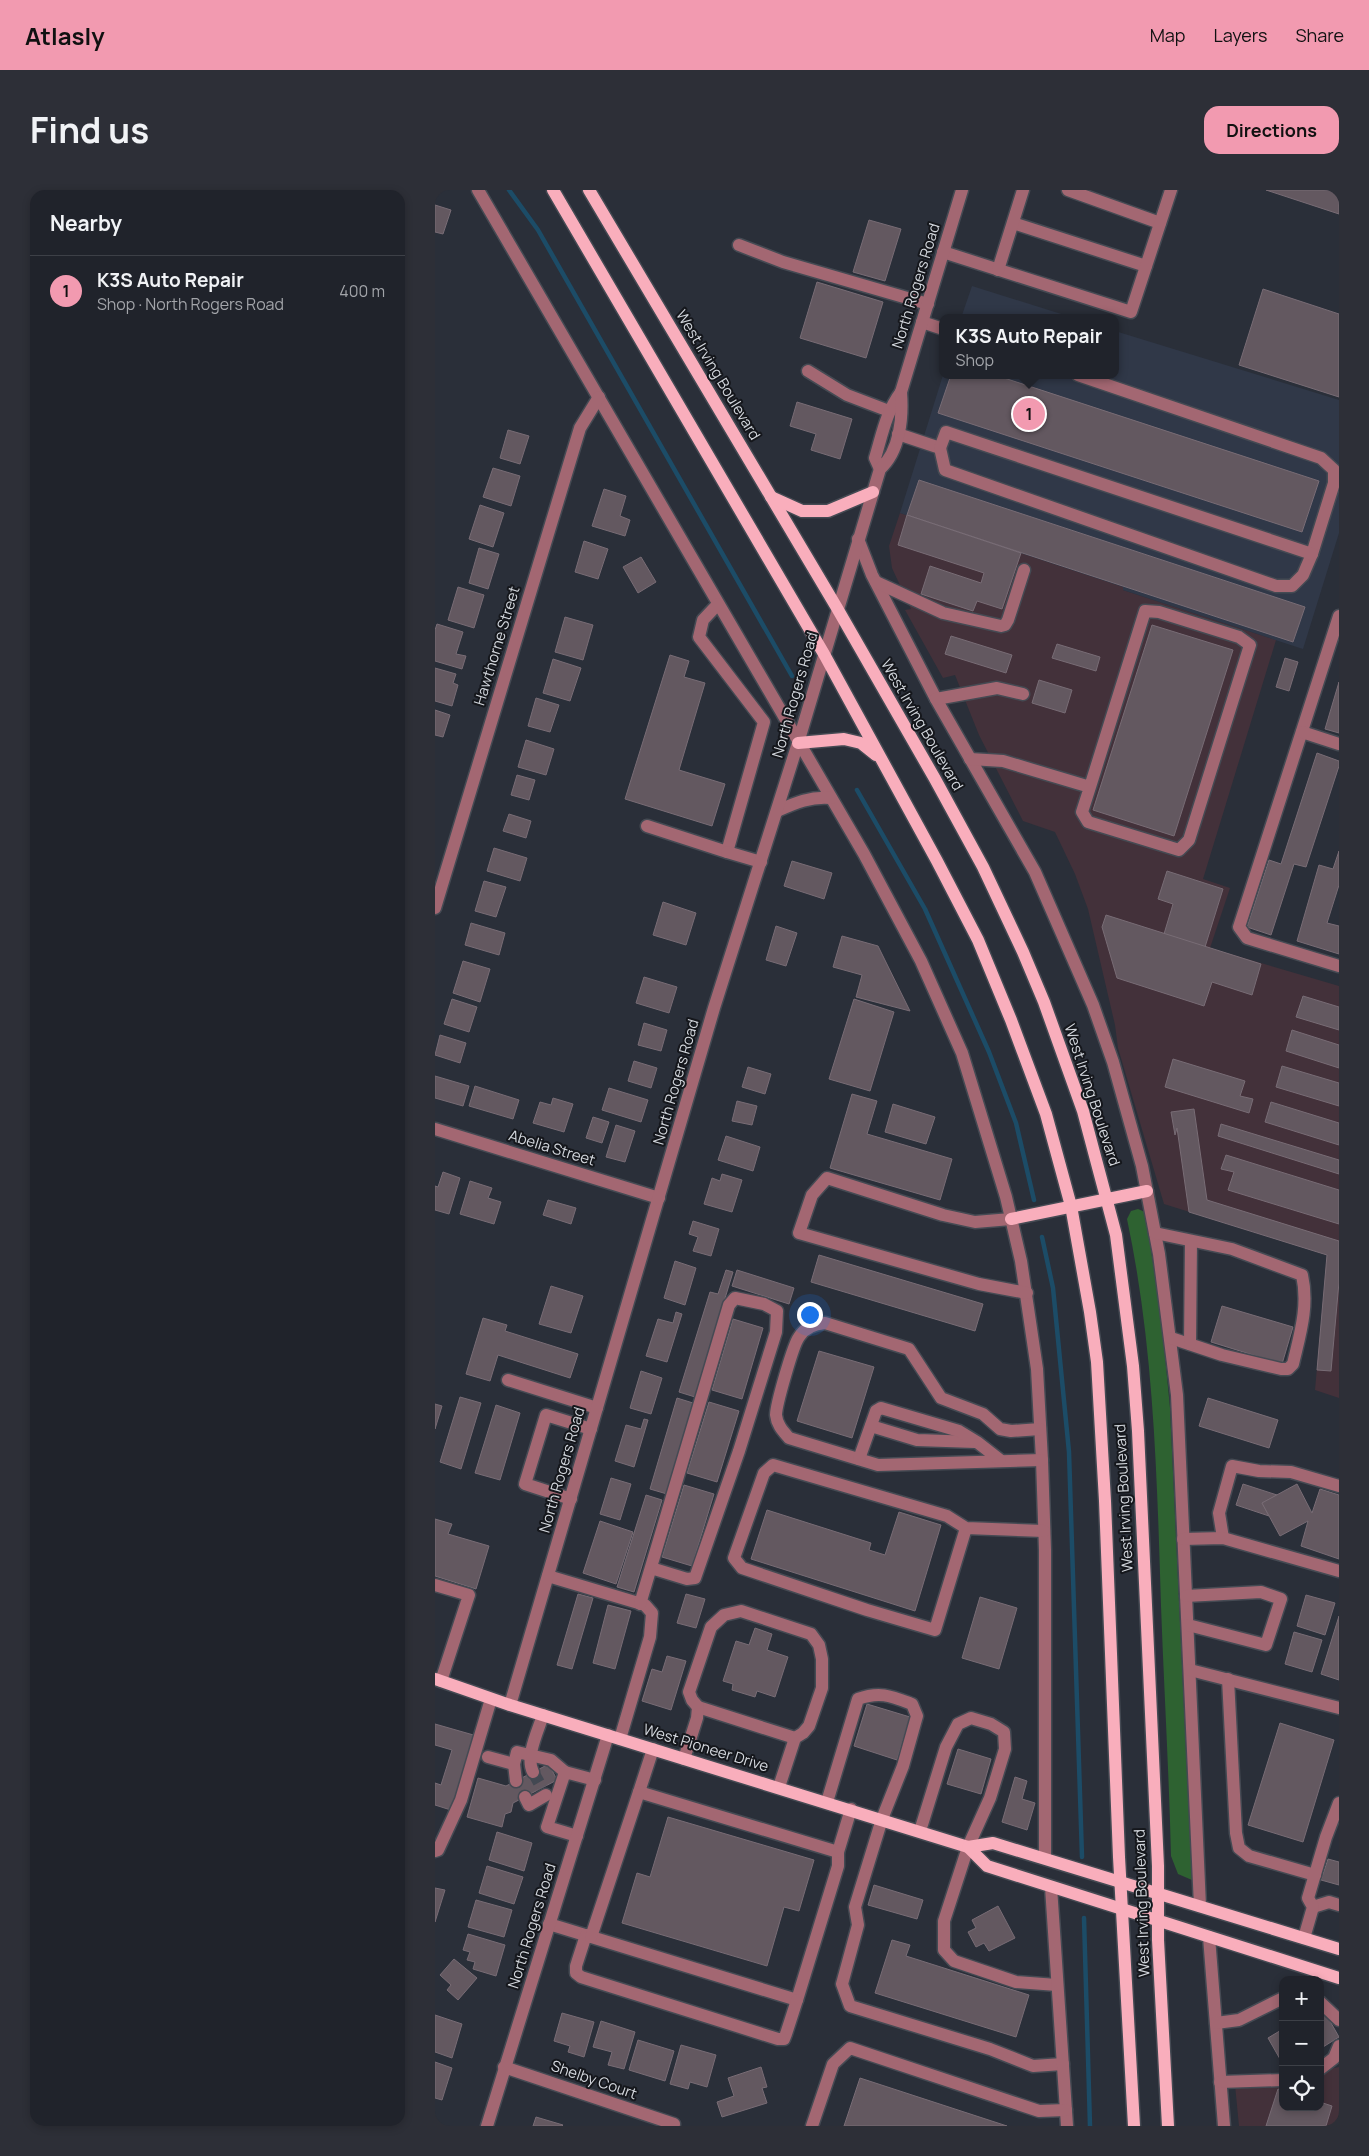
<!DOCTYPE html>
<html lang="en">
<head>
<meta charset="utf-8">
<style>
  :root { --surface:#20232b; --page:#2d2f37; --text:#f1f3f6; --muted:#a2a4a9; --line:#3d4047; --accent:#f29ab0 }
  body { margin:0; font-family:Manrope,sans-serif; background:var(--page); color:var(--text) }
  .controls { position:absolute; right:15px; bottom:15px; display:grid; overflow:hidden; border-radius:10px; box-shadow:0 2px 8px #0003 }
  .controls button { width:45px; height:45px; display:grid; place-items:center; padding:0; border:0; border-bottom:1px solid var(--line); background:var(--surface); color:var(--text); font:25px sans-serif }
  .you { position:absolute; left:374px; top:1124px; width:18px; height:18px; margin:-12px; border:4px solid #fff; border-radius:50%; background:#1a73e8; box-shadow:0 0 0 8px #1a73e833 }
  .badge { display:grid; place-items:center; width:32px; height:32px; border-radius:50%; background:var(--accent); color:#111; font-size:16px; font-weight:700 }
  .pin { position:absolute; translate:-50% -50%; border:2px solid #fff; box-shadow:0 1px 5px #0006 }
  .popup { position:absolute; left:504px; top:124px; width:180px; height:65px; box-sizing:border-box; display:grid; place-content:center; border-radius:10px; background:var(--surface); filter:drop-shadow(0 1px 4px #0005); font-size:16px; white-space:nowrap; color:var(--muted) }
  .popup b { font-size:19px; color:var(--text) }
  .popup::after { content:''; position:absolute; left:50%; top:100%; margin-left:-10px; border:10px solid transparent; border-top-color:var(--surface) }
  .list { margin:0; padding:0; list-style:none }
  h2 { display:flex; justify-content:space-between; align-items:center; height:65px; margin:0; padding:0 20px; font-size:21px }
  h2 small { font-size:16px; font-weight:400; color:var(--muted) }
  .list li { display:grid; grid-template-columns:32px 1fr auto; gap:15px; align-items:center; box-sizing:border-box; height:70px; padding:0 20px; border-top:1px solid var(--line) }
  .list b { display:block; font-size:19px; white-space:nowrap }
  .list p { margin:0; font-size:16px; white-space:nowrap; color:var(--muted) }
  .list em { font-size:16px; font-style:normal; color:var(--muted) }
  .icon { flex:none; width:28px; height:28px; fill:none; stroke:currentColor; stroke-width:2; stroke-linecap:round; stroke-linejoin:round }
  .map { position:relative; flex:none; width:904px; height:1936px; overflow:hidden; border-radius:15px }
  header { display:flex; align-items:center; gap:30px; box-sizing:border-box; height:70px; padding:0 25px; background:var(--accent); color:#111 }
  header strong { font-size:24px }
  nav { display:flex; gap:28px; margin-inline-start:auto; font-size:18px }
  .intro { display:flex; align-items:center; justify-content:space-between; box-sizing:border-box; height:120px; padding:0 30px }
  h1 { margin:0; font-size:35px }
  .button { padding:12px 22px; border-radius:15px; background:var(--accent); color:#111; font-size:18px; font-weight:700 }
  main { display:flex; gap:30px; padding:0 30px }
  aside { flex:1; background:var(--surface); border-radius:15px; box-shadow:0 2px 8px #0003 }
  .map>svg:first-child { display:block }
</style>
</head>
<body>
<header>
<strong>Atlasly</strong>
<nav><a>Map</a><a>Layers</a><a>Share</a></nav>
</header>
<div class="intro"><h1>Find us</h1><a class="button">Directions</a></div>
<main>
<aside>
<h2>Nearby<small></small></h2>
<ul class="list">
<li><span class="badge">1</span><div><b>K3S Auto Repair</b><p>Shop · North Rogers Road</p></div><em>400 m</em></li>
</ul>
</aside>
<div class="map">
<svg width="904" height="1936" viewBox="0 0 904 1936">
  <rect width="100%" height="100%" fill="#2a2f39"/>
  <g fill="#43313a">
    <polygon points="465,323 689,397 688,400 841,450 768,689 795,698 775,758 904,796 904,1208 880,1200 892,1065 729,1014 683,858 680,835 653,719 640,684 620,642 588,631 544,545 520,485 508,488 470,420 476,419 457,378 454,356"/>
    <polygon points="904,1877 904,1936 804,1936 800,1895 848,1890 848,1917 885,1917 885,1881"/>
  </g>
  <g fill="#303848">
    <polygon points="537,96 639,128 526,128"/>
    <polygon points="680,141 904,210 904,343 868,459 688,400 688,397 465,323 508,185 680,185"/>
  </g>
  <path fill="#2e6231" d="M 703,1019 L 710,1022 L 726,1124 L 735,1218 L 757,1690 L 743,1684 L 736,1666 C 734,1582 729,1499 726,1416 C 722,1286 719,1156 692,1029 L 696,1021 Z"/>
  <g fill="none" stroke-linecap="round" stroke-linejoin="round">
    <g stroke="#1c4c67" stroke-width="4.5">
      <polyline points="74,0 103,40 357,486"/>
      <polyline points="422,600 490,719 554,862 581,933 599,1010"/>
      <polyline points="607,1047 618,1098 634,1262 647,1667"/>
      <polyline points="649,1728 655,1936"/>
    </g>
  </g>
  <g fill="#635860" stroke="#786c75">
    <polygon points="831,0 904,0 904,24"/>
    <polygon points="0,15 16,20 8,44 0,42"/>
    <polygon points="434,30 466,39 450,91 418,82"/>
    <polygon points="382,92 448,112 431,168 365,148"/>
    <polygon points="828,99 904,124 904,207 804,175"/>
    <polygon points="516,185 560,185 884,291 867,342 503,223"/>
    <polygon points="362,212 417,229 405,269 376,260 381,244 355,236"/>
    <polygon points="73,240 94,246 85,274 65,268"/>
    <polygon points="58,278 85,286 76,316 48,307"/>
    <polygon points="484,290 870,417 858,452 472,325"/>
    <polygon points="169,299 191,306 185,326 195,330 190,346 157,336"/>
    <polygon points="45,315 69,323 58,357 34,349"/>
    <polygon points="472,325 586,363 567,419 542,411 538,421 486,404 495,376 546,393 549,383 463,355"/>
    <polygon points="149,351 173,359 163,389 140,382"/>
    <polygon points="44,358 64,364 53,399 34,393"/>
    <polygon points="206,367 221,392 203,403 188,377"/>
    <polygon points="23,397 49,405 39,438 13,430"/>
    <polygon points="130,427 158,435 148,470 120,462"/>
    <polygon points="2,434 28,442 21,464 31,466 27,479 0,471 0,440"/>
    <polygon points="717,435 798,460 739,646 658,620"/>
    <polygon points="516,446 577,465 571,483 510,464"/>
    <polygon points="622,454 665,467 661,481 617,468"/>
    <polygon points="235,465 254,471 249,487 270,493 244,580 290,594 277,636 190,609"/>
    <polygon points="850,468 863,472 854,501 841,497"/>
    <polygon points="118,469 146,478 135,511 108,503"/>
    <polygon points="0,478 21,484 18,493 23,495 17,516 0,511"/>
    <polygon points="604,490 637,500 630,523 597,513"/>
    <polygon points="904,492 904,543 890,539"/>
    <polygon points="101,508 124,515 115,542 93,536"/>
    <polygon points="0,520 15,525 8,547 0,545"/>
    <polygon points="91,550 119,559 111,585 83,577"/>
    <polygon points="882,563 904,571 904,576 871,677 859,674 836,745 812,737 834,670 846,674"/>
    <polygon points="82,585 100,590 94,610 76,605"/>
    <polygon points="74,624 96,631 91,648 68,641"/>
    <polygon points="59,658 92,668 85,691 52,681"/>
    <polygon points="904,661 904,695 892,733 904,736 904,764 862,751 884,675 898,679"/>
    <polygon points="357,671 397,683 389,709 349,696"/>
    <polygon points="732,681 788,699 770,757 729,744 738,714 723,709"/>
    <polygon points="49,691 71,697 61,727 40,721"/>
    <polygon points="228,712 261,723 251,755 218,745"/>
    <polygon points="671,725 826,774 817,805 777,792 769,816 682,788 667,737"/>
    <polygon points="36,733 70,743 64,765 30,755"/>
    <polygon points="341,736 362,743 351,776 331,770"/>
    <polygon points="407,746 443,756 475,821 421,807 427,785 398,777"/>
    <polygon points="28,771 55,779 45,812 18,803"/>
    <polygon points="209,787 242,797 234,823 201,813"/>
    <polygon points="868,806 904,817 904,840 861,827"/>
    <polygon points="17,809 42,817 34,842 9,834"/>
    <polygon points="419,809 459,822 435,901 394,889"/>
    <polygon points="209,833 232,840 226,861 203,855"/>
    <polygon points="857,840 904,855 904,878 851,861"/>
    <polygon points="5,845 31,853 25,873 0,865"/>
    <polygon points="738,869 810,891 805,906 818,909 814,923 730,897"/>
    <polygon points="199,871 222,878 216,898 193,891"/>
    <polygon points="847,876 904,893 904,916 841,897"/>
    <polygon points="313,877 336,884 330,904 307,897"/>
    <polygon points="0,886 34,896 28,916 0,908"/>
    <polygon points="40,896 84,910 78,929 34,916"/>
    <polygon points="174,898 213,910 206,932 167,920"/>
    <polygon points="417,904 442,911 432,944 517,969 505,1010 395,978"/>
    <polygon points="118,908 138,914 129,942 98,933 105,912 116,915"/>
    <polygon points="302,911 322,916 317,935 297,931"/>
    <polygon points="836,912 904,933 904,955 830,932"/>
    <polygon points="458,914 500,927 491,954 450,942"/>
    <polygon points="759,919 772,1010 904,1051 904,1092 896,1181 882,1180 892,1065 754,1022 742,938 740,945 736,922"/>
    <polygon points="158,927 174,932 167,953 151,948"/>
    <polygon points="786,934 904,970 904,984 783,946"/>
    <polygon points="181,935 200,941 190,972 171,967"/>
    <polygon points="291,946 325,957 318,981 283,970"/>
    <polygon points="791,965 904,1000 904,1034 793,1000 799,982 786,979"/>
    <polygon points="8,982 25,988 14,1024 0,1020 0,996 3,997"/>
    <polygon points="287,984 307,990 297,1022 269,1014 277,988 285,991"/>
    <polygon points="35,991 57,998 53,1008 66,1012 59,1034 25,1024"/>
    <polygon points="113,1010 141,1018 136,1034 108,1025"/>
    <polygon points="258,1031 284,1039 276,1066 258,1061 263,1047 254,1044"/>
    <polygon points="384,1065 548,1114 540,1141 376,1092"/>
    <polygon points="240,1071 261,1078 250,1115 229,1108"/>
    <polygon points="291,1080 298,1082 260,1207 244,1202 275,1102 283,1104"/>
    <polygon points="302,1080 359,1098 354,1114 297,1096"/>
    <polygon points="116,1096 148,1106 136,1143 104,1134"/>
    <polygon points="787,1116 858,1137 847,1174 776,1152"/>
    <polygon points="241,1122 247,1124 232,1172 211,1166 223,1129 238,1133"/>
    <polygon points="48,1128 72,1135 70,1141 143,1164 135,1188 63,1165 55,1191 31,1184"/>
    <polygon points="298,1129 328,1138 307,1209 277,1200"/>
    <polygon points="384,1161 439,1177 417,1248 362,1231"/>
    <polygon points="206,1181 227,1188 216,1224 195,1218"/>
    <polygon points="25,1207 46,1213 26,1279 5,1272"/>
    <polygon points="242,1208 258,1213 232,1304 215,1299"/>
    <polygon points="773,1208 843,1230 834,1258 764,1236"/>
    <polygon points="274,1212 304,1221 282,1292 252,1283"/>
    <polygon points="0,1214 7,1216 0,1239"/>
    <polygon points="61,1215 85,1223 65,1290 40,1283"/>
    <polygon points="209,1229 213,1230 199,1277 180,1271 191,1235 206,1239"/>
    <polygon points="176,1288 196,1294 185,1330 165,1324"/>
    <polygon points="808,1294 842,1305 827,1313 834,1326 801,1315"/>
    <polygon points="862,1294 877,1323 885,1299 904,1305 904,1369 866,1356 873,1331 845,1346 827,1313"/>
    <polygon points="249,1295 279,1304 257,1376 227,1367"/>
    <polygon points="211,1305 227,1310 199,1402 182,1397"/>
    <polygon points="332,1320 436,1353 434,1360 450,1365 464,1322 506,1335 480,1421 316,1369"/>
    <polygon points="0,1329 17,1334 13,1344 54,1356 41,1399 0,1386"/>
    <polygon points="165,1331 198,1342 181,1394 148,1383"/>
    <polygon points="143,1404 158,1408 137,1479 122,1475"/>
    <polygon points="251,1404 270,1409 261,1438 242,1433"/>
    <polygon points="871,1405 900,1413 890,1445 862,1436"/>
    <polygon points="545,1407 582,1418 564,1479 527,1468"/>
    <polygon points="173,1415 196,1421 180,1479 158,1473"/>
    <polygon points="904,1426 904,1490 886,1484"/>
    <polygon points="320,1438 337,1444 332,1460 353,1467 340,1507 322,1501 320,1507 297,1500 298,1494 288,1491 301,1451 314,1455"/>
    <polygon points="859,1442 887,1450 877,1482 850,1474"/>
    <polygon points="232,1466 251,1471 236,1520 207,1511 217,1479 227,1482"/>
    <polygon points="432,1514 475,1527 462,1570 419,1556"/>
    <polygon points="845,1533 899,1550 868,1652 813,1635"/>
    <polygon points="0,1534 42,1546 19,1621 0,1615 0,1593 6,1595 17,1560 0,1555"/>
    <polygon points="523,1559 556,1569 546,1604 512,1594"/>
    <polygon points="114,1574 122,1590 78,1613 76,1622 70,1624 67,1637 32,1627 43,1588 71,1596"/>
    <polygon points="580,1587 592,1591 587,1609 600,1613 592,1640 567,1632"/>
    <polygon points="233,1627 379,1670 364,1721 349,1717 332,1776 187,1733 202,1683 215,1687"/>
    <polygon points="62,1642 97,1653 89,1681 54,1670"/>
    <polygon points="893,1669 904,1672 904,1695 886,1690"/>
    <polygon points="52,1676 88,1687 79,1714 44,1703"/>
    <polygon points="439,1695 488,1710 482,1729 433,1715"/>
    <polygon points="0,1698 10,1700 0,1732"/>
    <polygon points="41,1710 77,1720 69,1747 33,1737"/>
    <polygon points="563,1716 580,1748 554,1761 549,1753 541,1757 533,1742 541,1738 537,1730"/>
    <polygon points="33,1744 70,1755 61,1786 38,1779 40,1772 32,1770 35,1762 28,1760"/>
    <polygon points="457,1750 475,1755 471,1766 594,1805 581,1847 440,1803"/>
    <polygon points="19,1769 42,1788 23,1810 12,1800 16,1795 5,1785"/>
    <polygon points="885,1817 887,1817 904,1847 888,1857 885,1857"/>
    <polygon points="127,1823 159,1832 149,1867 133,1862 135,1856 119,1851"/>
    <polygon points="0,1825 27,1834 17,1868 0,1862"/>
    <polygon points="166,1831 200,1842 189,1879 173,1875 177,1862 158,1857"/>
    <polygon points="848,1839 848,1867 845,1869 833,1848"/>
    <polygon points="203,1850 239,1861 230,1891 194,1880"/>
    <polygon points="246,1855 281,1865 272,1897 255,1892 253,1899 235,1894"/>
    <polygon points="0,1872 17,1878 7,1910 0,1908"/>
    <polygon points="326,1877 332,1897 327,1898 332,1913 287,1927 282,1912 299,1906 293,1888"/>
    <polygon points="425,1888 572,1936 409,1936"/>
    <polygon points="843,1899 848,1901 848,1917 885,1917 885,1912 897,1916 891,1936 831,1936"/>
    <polygon points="101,1927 128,1935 127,1936 98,1936"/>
  </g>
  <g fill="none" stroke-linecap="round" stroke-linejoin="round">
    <polyline stroke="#434852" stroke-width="12" stroke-dasharray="12 6" stroke-linecap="butt" points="98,1582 107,1598"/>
    <defs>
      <g id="minor">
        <polyline points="43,0 429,664 486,771 527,863 571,1007 586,1071 602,1179 607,1270 610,1360 610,1668"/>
        <polyline points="633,0 725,33"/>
        <polyline points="578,33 711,76"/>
        <polyline points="304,55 348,72 493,114"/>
        <polyline points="508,62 696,122 736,0"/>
        <polyline points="563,80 588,0"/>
        <polyline points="487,132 508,139"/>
        <polyline points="373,181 412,205 454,221"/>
        <polyline points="463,244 505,258 510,280 841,396 857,396 868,385 877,364 899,293 899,280 886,268 643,185"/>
        <polyline points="505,258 511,242 877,364"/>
        <path d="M 445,279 L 440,268 C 447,245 451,222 466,202 L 527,0"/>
        <polyline points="423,349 437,385 501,509 600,682 658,815 678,872 707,976 724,1064 742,1205 765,1716"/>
        <polyline points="441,392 508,423 566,436 570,435 573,430 589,380"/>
        <polyline points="904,426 804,737 812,748 904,776"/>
        <polyline points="501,509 562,498 588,504"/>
        <polyline points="867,542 904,554"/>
        <polyline points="535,569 568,571 655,597 647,622 653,632 744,660 754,650 815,455 804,447 724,422 710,421 655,597"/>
        <path d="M 342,621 C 360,613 376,606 396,608"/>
        <polyline points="212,636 292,662 329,532 264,447 268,430 283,414"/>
        <polyline points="292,662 326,672"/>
        <polyline points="0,718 145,238 164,207"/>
        <polyline points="0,939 224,1008"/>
        <polyline points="576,1029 540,1032 508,1025 392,988 377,1005 364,1043 544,1094 592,1103"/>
        <path d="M 720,1043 L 797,1059 L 867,1085 C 874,1116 865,1144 858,1174 L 853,1179 L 846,1179 L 787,1165 L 736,1148"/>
        <polyline points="755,1154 756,1051"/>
        <polyline points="73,1190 162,1218"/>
        <polyline points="436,1236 482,1250 540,1252"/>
        <path d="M 605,1239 L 576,1241 L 565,1239 L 548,1224 L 506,1208 L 474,1159 L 390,1133 C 379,1134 370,1137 364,1147 C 358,1155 341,1215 341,1225 C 342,1235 348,1241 354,1248 L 443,1275 L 607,1270"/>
        <polyline points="424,1269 441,1221 446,1218 524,1241 542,1252 565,1270"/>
        <polyline points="136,1309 90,1294 111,1225 156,1239"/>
        <polyline points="531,1338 500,1440 432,1420 307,1378 299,1368 329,1283 338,1275 512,1326 531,1338 609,1341"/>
        <polyline points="788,1348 784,1323 797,1276 824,1281 856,1282 904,1296"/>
        <polyline points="748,1349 788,1348 904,1381"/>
        <polyline points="113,1386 210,1415 217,1423 215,1447 185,1549"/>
        <polyline points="0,1395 34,1405 6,1491"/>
        <polyline points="751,1406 826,1402 846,1409 831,1455 753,1435"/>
        <polyline points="205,1414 294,1115 300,1108 329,1114 342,1121 341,1142 304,1261 260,1388 252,1389 216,1378"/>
        <polyline points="755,1480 904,1518"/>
        <polyline points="793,1489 801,1643 804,1658 814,1666 880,1685"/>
        <path d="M 75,1515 L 279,818 L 363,553 L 445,279 C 465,261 468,228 466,202"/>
        <polyline points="263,1517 360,1548"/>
        <polyline points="53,1567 79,1574"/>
        <polyline points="249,1569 262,1528 263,1517 257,1510 254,1502 276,1437 289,1425 306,1421 376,1444 384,1455 387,1469 387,1498 374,1536 368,1543 360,1548 344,1597"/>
        <path d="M 98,1582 C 90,1567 103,1541 108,1525"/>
        <polyline points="81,1591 79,1574 82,1562 116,1570 130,1582"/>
        <polyline points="204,1602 218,1559"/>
        <polyline points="90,1607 94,1615 111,1605"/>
        <path d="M 392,1612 L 423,1509 C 445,1501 456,1506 477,1514 L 482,1526 L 468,1576 L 447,1629 L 420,1717 L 423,1735 L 407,1794 L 415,1816 L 555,1859 L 598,1876 L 628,1874"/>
        <polyline points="485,1641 511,1557 523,1534 536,1528 556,1534 569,1542 570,1559 555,1608 533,1657 509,1731 509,1760 519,1771 581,1792 622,1795"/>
        <polyline points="142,1646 112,1637 130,1582 160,1590"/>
        <polyline points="0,1661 3,1660 26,1610 56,1509"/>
        <polyline points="616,1697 632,1936"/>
        <polyline points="878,1717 894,1712 904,1715"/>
        <polyline points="114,1734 362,1810 403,1676 403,1662 416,1619"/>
        <polyline points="151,1745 141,1776 141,1783 146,1787 343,1849 349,1849 351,1844 362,1810"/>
        <polyline points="156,1747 204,1602 403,1662"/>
        <polyline points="774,1747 789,1936"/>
        <polyline points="869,1748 878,1717 873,1708 891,1647 904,1613"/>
        <polyline points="885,1812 904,1830"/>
        <polyline points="781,1833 804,1830 848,1808"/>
        <polyline points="69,1877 239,1934"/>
        <polyline points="885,1879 899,1868 904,1856"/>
        <polyline points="785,1892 848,1890"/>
        <polyline points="52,1936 173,1545"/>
        <polyline points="377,1936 398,1874 415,1858 604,1921 631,1920"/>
      </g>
      <g id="major">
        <polyline points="118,0 389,464 502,671 543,750 576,830 611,924 636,1016 655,1122 662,1172 670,1311 684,1667 699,1936"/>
        <polyline points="154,0 402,418 500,589 548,677 588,762 609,812 648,921 681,1045 698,1176 703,1241 723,1676 723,1750 733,1936"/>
        <polyline points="336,307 367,321 393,321 438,302"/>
        <polyline points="363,553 409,549 426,553 441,565"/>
        <polyline points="576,1029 712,1001"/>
        <polyline points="0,1489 75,1515 533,1657 558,1653 904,1759"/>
        <polyline points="533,1657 552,1676 904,1788"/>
      </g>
    </defs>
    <use href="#minor" stroke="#454a53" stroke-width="15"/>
    <use href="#major" stroke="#454a53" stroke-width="15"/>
    <use href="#minor" stroke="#a36772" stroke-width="12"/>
    <use href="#major" stroke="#f9aebc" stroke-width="12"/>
  </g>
  <g text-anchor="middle" stroke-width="4" stroke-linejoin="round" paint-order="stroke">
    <g font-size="15" fill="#d3d7dd" stroke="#15171c">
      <text transform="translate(481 96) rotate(-73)" y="5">North Rogers Road</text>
      <text transform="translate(283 185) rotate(59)" y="5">West Irving Boulevard</text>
      <text transform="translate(62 456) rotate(-73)" y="5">Hawthorne Street</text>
      <text transform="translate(360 505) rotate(-74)" y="5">North Rogers Road</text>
      <text transform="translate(487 535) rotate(60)" y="5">West Irving Boulevard</text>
      <text transform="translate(241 892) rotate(-74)" y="5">North Rogers Road</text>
      <text transform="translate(657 905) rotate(72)" y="5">West Irving Boulevard</text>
      <text transform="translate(117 958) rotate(17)" y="5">Abelia Street</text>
      <text transform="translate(127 1280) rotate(-74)" y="5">North Rogers Road</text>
      <text transform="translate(689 1308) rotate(-93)" y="5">West Irving Boulevard</text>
      <text transform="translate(271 1558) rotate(17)" y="5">West Pioneer Drive</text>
      <text transform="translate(707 1713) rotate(-92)" y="5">West Irving Boulevard</text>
      <text transform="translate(97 1736) rotate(-73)" y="5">North Rogers Road</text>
      <text transform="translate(159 1890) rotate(19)" y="5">Shelby Court</text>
    </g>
  </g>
</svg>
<div class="controls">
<button>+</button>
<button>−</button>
<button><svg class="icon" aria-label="locate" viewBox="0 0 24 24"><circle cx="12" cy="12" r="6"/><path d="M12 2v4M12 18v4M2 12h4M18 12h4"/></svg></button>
</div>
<div class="you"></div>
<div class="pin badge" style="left:594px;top:224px">1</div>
<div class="popup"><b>K3S Auto Repair</b>Shop</div>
</div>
</main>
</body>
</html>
